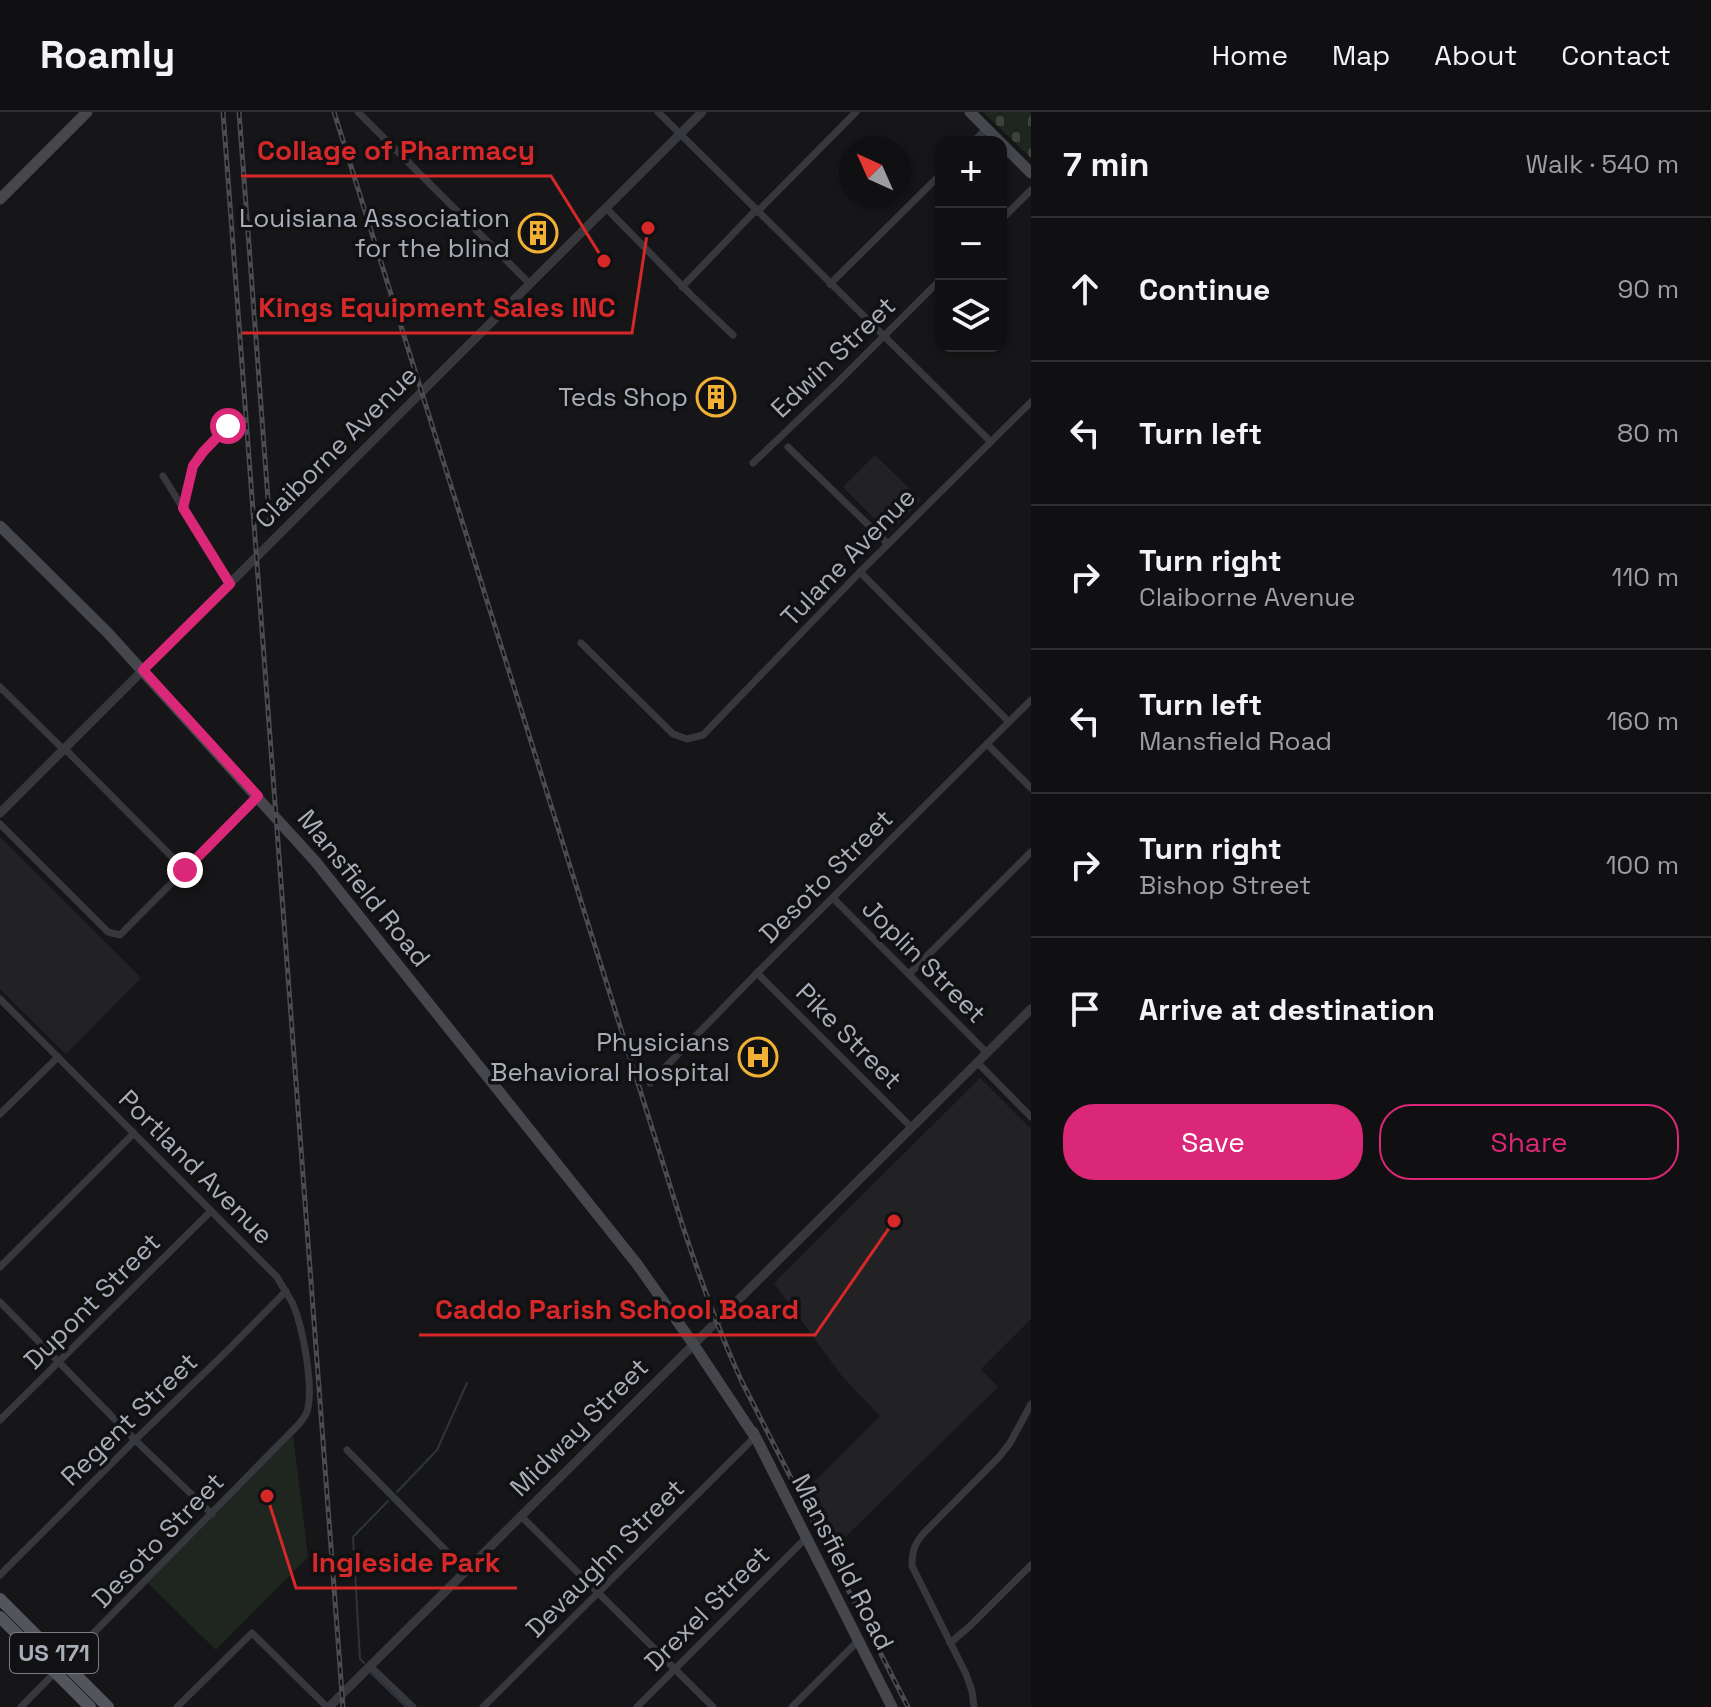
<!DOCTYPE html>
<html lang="en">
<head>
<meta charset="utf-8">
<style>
  :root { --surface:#101012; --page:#19191b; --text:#f1f3f6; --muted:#9c9d9f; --line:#303032; --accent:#db2777 }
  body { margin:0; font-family:"Space Grotesk",sans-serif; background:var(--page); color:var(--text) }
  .controls { position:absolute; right:24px; top:24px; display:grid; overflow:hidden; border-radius:16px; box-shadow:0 2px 6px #0004 }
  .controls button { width:72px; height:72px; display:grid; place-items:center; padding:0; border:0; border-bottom:2px solid var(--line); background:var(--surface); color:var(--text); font:40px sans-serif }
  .compass { position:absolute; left:839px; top:24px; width:72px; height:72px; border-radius:50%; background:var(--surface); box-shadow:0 2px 6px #0004; rotate:315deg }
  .stop { position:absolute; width:24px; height:24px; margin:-18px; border:6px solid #db2777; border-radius:50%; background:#fff }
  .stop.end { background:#db2777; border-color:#fff; box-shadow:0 2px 8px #0008 }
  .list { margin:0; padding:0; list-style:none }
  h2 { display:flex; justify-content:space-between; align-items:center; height:104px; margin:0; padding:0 32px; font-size:34px }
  h2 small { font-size:26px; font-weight:400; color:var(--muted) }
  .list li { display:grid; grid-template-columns:52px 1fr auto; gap:24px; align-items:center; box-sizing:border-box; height:144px; padding:0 32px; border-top:2px solid var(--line) }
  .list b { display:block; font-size:30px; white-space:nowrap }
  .list p { margin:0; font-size:26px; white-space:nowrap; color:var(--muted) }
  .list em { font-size:26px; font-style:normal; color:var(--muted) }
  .actions { display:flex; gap:16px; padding:24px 32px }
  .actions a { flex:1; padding:18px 0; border:2px solid var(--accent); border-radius:32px; text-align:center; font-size:28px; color:var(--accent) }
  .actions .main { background:var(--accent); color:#fff }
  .icon { flex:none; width:44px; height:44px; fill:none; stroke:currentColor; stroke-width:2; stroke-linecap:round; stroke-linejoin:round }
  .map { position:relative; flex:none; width:1031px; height:1595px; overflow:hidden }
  header { display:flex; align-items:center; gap:48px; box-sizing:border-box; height:112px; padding:0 40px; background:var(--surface); border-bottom:2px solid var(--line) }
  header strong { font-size:38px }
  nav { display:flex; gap:44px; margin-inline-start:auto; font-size:28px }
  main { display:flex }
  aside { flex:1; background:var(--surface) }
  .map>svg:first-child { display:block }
</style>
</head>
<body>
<header>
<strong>Roamly</strong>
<nav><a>Home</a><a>Map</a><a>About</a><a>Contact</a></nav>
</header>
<main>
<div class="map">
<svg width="1031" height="1595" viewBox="0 0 1031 1595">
  <defs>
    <pattern id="cemetery-stones" width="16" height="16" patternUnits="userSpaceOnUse" patternTransform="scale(2)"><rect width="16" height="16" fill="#1e261f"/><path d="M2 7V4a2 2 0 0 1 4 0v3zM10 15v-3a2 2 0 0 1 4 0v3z" fill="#3c433d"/></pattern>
  </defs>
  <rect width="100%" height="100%" fill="#161618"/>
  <g fill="#222225">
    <polygon points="875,343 921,388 889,421 843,375"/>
    <polygon points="0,725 141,866 66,942 0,877"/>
    <polygon points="980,966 1031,1017 1031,1207 981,1257 998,1275 835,1435 806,1378 880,1304 841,1263 774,1171"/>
  </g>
  <polygon fill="url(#cemetery-stones)" points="983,0 1031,0 1031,46"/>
  <polygon fill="#1e261f" points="293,1323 308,1445 216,1538 148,1471"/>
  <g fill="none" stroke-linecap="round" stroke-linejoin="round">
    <g stroke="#2c353c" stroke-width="2">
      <polyline points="397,1380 437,1338 467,1271"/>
      <polyline points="364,1551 360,1547 353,1425 388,1389"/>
      <polyline points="371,1561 406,1595"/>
    </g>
    <g stroke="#37383d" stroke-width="7">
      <polyline points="358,0 530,172"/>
      <polyline points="658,0 991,330"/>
      <polyline points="973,30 986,17"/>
      <polyline points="606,96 692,184 733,223"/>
      <polyline points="757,100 856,0"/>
      <polyline points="1001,108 1031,78"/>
      <polyline points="830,172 941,62"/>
      <polyline points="682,175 756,98"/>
      <polyline points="788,335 888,432"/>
      <polyline points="753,351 836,272 941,167"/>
      <polyline points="163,364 230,472"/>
      <polyline points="183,396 193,354 203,340 228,314"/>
      <polyline points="860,460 1009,610"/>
      <polyline points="581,531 673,622 687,627 703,623 860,460 1031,290"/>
      <polyline points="0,575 64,638"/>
      <polyline points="987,632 1031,676"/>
      <polyline points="65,637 185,758"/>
      <polyline points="0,712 108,820 120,823 258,684"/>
      <polyline points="833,786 987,941"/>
      <polyline points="757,861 912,1016"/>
      <polyline points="909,862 1031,740"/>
      <path d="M 0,887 L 277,1165 C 282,1174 288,1183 293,1192 C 303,1216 313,1271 308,1296 C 307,1303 303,1307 299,1312 L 21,1595"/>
      <polyline points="977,950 1031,1005"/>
      <polyline points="650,971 757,861 1031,588"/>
      <polyline points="0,1002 58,945"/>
      <polyline points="0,1155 134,1021"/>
      <polyline points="0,1190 135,1328 212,1402"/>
      <polyline points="0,1308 211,1099"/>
      <polyline points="347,1338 466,1459"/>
      <polyline points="521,1404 713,1595"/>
      <polyline points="0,1463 135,1328 229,1237 286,1179"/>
      <polyline points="950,1531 970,1514 1031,1453"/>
      <polyline points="370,1554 413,1595"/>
      <polyline points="177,1595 252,1521 327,1595"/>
      <polyline points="483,1595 755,1325"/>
      <polyline points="637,1595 806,1426"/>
      <polyline points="792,1595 858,1529"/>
      <path d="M 974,1595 L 972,1579 L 966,1562 L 912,1454 C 912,1441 914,1432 923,1422 L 999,1345 L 1010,1331 L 1031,1292"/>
    </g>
    <g stroke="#37383d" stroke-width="9">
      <polyline points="0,701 702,0"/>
      <polyline points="329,1595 1031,897"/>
    </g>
    <g stroke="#45474d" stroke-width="11">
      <polyline points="970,0 1000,30"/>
      <polyline points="1001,31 1031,61"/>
      <polyline points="0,87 87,0"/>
      <polyline points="0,414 108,521 315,749 637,1152 694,1233 755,1325"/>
      <polyline points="753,1320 892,1595"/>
    </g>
    <g stroke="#53555c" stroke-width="12">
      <polyline points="0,1487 108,1595"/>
      <polyline points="0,1505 90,1595"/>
    </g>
    <defs>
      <g id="rail">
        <polyline points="223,0 343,1595"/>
        <polyline points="239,0 270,414"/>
        <path d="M 334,0 L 682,1112 C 700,1166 718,1218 742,1270 L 908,1595"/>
      </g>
    </defs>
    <use href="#rail" stroke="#4a4c52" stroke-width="5"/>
    <use href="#rail" stroke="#111113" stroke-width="2" stroke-dasharray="6" stroke-linecap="butt"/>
  </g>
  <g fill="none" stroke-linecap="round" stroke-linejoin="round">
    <polyline stroke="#db2777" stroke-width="10" points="185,758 258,684 143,558 230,472 183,396 193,354 203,340 228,314"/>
  </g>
  <defs>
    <symbol id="building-ring" viewBox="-11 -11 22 22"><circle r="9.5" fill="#111113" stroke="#f2b134" stroke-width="1.5"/><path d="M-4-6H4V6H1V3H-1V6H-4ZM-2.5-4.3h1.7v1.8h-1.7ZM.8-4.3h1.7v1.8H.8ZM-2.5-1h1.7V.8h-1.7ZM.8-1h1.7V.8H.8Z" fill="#f2b134"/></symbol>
    <symbol id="hospital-ring" viewBox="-11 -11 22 22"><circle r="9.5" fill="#111113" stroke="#f2b134" stroke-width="1.5"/><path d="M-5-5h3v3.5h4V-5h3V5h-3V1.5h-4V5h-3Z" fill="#f2b134"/></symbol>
  </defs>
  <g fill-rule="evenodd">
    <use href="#building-ring" x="516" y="99" width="44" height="44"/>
    <use href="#building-ring" x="694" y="263" width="44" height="44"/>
    <use href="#hospital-ring" x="736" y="923" width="44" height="44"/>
  </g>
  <g text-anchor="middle" stroke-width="7" stroke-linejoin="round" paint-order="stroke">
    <rect fill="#111113" stroke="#7b7e86" stroke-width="2" x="10" y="1521" width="88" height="40" rx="6"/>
    <g font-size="24" font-weight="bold" fill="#a8adb8">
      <text x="54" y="1549">US 171</text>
    </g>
    <g font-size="26" fill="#a8adb8" stroke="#111113" text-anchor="end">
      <text x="510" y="115">Louisiana Association<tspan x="510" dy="30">for the blind</tspan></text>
      <text x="688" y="294">Teds Shop</text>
      <text x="730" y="939">Physicians<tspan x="730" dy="30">Behavioral Hospital</tspan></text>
    </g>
    <g font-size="26" fill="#a8adb8" stroke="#111113">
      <text transform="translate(833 245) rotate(-44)" y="9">Edwin Street</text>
      <text transform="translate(336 335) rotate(-45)" y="9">Claiborne Avenue</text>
      <text transform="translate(848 445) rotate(-46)" y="9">Tulane Avenue</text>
      <text transform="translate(826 764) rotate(-45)" y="9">Desoto Street</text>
      <text transform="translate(364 776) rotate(51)" y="9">Mansfield Road</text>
      <text transform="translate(924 849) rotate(45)" y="9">Joplin Street</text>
      <text transform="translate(849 924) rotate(45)" y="9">Pike Street</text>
      <text transform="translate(196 1055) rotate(45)" y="9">Portland Avenue</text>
      <text transform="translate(92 1189) rotate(-45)" y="9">Dupont Street</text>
      <text transform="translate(129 1307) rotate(-44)" y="9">Regent Street</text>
      <text transform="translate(579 1315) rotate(-45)" y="9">Midway Street</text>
      <text transform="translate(158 1428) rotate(-46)" y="9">Desoto Street</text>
      <text transform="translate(605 1446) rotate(-45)" y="9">Devaughn Street</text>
      <text transform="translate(843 1450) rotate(63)" y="9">Mansfield Road</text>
      <text transform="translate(707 1496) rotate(-45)" y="9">Drexel Street</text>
    </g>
  </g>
  <path fill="none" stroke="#d62828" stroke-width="3" d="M604 149L551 64H241M648 116L632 221H242M894 1109L815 1223H419M267 1384L296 1476H517"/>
  <g fill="#d62828" stroke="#111113" stroke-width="3">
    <circle cx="604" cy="149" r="8"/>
    <circle cx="648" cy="116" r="8"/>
    <circle cx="894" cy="1109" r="8"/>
    <circle cx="267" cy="1384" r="8"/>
  </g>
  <g font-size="28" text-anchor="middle" font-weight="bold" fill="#d62828" stroke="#111113" stroke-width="7" stroke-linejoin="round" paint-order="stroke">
    <text x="396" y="48">Collage of Pharmacy</text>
    <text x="437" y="205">Kings Equipment Sales INC</text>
    <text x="617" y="1207">Caddo Parish School Board</text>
    <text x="406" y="1460">Ingleside Park</text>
  </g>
</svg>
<div class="controls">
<button>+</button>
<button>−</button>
<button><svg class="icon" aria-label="layers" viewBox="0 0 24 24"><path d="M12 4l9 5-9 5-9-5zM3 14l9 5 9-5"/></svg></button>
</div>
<svg class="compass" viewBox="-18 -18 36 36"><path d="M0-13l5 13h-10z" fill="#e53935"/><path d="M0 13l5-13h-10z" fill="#9c9d9f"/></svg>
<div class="stop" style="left:228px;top:314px"></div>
<div class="stop end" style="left:185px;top:758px"></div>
</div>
<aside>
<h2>7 min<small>Walk · 540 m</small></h2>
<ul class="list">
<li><svg class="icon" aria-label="ahead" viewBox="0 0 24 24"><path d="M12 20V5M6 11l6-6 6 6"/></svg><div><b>Continue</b></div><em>90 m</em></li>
<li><svg class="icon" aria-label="left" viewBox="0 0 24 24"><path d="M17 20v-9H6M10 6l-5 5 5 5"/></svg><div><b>Turn left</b></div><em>80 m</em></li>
<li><svg class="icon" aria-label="right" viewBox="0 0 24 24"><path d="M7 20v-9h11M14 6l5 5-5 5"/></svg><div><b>Turn right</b><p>Claiborne Avenue</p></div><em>110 m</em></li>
<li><svg class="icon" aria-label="left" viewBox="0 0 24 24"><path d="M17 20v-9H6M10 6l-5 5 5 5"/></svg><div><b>Turn left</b><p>Mansfield Road</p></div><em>160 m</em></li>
<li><svg class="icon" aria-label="right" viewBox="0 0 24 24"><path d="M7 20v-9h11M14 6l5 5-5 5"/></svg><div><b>Turn right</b><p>Bishop Street</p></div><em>100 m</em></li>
<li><svg class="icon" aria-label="arrive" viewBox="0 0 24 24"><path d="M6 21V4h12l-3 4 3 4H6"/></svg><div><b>Arrive at destination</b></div></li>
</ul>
<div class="actions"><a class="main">Save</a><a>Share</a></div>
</aside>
</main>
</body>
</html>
